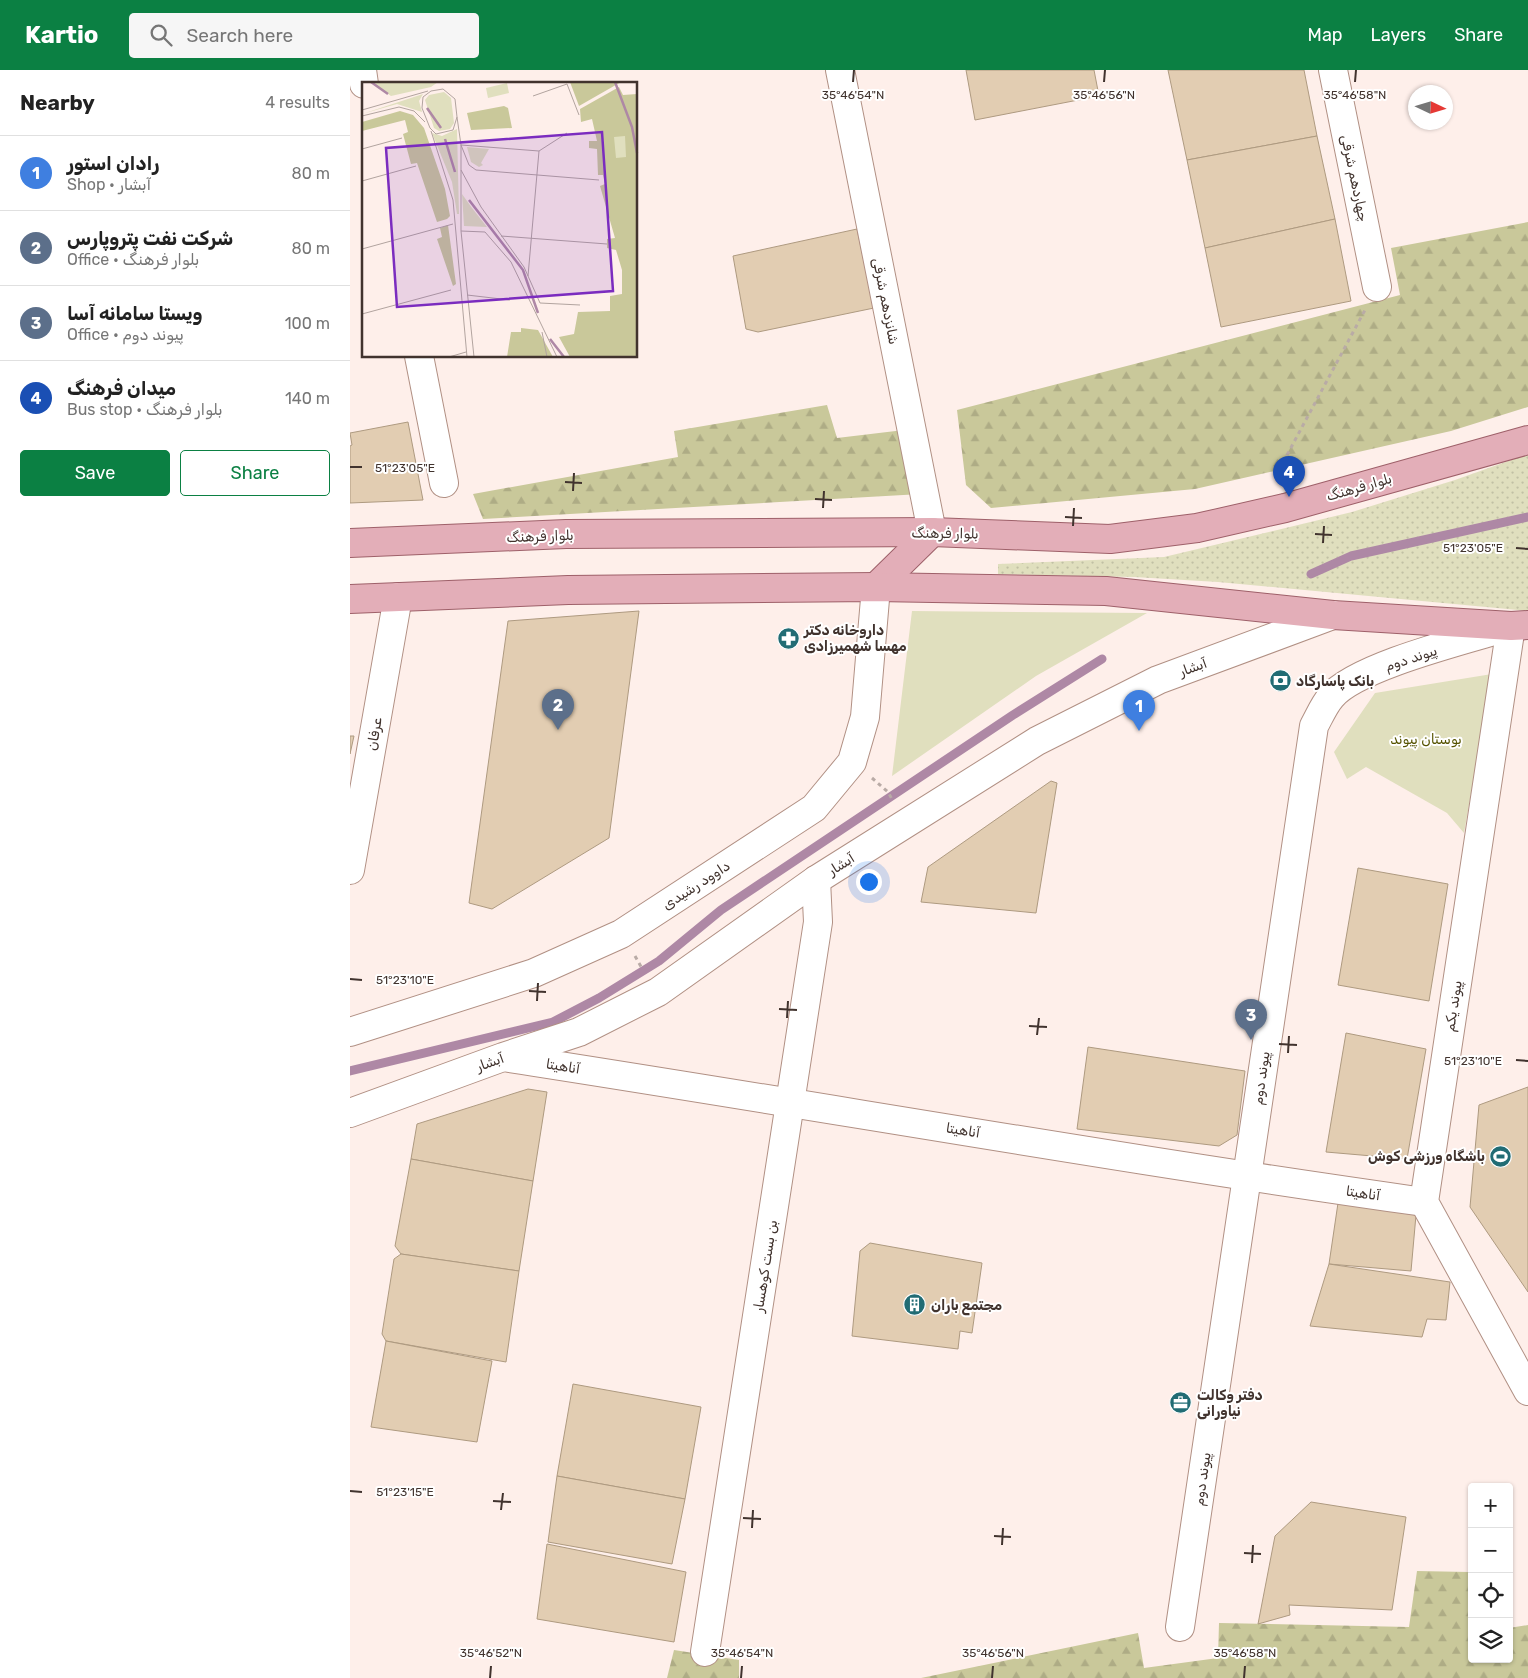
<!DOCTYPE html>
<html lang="en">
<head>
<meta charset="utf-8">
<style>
  :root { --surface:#fff; --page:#f6f6f6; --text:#222; --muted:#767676; --line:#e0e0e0; --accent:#0b8043 }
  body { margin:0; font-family:Rubik,Vazirmatn,sans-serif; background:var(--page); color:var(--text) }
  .controls { position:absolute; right:15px; bottom:15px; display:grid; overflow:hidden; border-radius:5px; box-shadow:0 1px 4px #0004 }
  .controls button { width:45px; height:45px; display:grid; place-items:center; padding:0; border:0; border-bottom:1px solid var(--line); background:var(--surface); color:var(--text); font:25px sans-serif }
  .compass { position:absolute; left:1058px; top:15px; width:45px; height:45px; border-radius:50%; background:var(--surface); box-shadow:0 1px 4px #0004; rotate:94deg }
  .you { position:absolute; left:518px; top:811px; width:18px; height:18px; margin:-12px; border:4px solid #fff; border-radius:50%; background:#1a73e8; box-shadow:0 0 0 8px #1a73e833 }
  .badge { display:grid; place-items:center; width:32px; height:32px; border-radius:50%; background:var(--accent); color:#fff; font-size:16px; font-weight:700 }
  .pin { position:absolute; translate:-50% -41px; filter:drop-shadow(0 1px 2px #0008) }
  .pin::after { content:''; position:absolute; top:26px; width:18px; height:15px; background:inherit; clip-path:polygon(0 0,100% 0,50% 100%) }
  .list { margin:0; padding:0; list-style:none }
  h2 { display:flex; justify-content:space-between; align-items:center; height:65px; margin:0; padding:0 20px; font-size:21px }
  h2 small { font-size:16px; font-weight:400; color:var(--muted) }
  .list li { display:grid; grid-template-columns:32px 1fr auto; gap:15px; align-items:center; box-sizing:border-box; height:75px; padding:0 20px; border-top:1px solid var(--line) }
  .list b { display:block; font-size:19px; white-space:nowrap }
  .list p { margin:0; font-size:16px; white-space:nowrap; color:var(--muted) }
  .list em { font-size:16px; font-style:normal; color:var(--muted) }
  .actions { display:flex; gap:10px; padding:15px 20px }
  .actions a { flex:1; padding:11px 0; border:1px solid var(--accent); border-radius:5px; text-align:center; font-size:18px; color:var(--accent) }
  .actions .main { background:var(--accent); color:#fff }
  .icon { flex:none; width:28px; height:28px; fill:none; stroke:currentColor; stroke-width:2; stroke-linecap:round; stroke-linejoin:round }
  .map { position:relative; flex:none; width:1178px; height:1608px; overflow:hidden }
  header { display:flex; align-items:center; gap:30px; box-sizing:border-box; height:70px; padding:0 25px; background:var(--accent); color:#fff }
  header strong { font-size:24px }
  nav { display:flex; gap:28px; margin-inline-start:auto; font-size:18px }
  .search { width:350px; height:45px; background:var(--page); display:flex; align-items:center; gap:12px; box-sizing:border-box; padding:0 18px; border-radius:5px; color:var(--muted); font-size:19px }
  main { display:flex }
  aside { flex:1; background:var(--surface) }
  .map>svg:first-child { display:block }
</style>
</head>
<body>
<header>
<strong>Kartio</strong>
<div class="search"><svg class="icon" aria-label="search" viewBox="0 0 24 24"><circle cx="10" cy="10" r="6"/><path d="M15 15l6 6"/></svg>Search here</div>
<nav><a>Map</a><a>Layers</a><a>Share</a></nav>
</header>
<main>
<aside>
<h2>Nearby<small>4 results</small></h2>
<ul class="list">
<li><span class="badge" style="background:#3f7fe0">1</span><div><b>رادان استور</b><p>Shop · آبشار</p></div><em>80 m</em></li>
<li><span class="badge" style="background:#5c6f8a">2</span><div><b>شرکت نفت پتروپارس</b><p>Office · بلوار فرهنگ</p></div><em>80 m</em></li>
<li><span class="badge" style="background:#5c6f8a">3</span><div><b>ویستا سامانه آسا</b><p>Office · پیوند دوم</p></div><em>100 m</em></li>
<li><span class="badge" style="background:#1a4fb4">4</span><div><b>میدان فرهنگ</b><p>Bus stop · بلوار فرهنگ</p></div><em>140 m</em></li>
</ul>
<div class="actions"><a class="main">Save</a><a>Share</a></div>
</aside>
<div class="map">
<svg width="1178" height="1608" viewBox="0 0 1178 1608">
  <defs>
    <pattern id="grass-dots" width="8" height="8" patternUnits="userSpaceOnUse" patternTransform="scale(1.25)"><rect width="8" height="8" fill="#e0dfbe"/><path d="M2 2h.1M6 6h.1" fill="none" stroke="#c1c0a4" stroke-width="1.8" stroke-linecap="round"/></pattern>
    <pattern id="forest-firs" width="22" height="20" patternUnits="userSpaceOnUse" patternTransform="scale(1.25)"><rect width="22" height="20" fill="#c9c89a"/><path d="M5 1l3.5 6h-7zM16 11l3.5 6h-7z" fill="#aeac85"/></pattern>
  </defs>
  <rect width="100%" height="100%" fill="#feefea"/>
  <polygon fill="url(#grass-dots)" points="1178,384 1178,541 868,512 784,507 648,504 648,494 814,487 1002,442 1105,410"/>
  <g fill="url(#forest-firs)">
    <polygon points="1178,152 1178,337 1101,361 845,419 641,438 616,415 607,340 1050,225 1041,178"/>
    <polygon points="477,335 487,368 554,360 571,424 133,449 123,424 328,387 324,361"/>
    <polygon points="1067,1501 1119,1502 1118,1563 1122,1563 1122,1589 1159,1589 1159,1558 1178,1555 1178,1608 571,1608 788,1563 794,1598 868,1588 869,1553 1059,1557"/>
    <polygon points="324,1580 389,1590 389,1608 317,1608"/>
  </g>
  <g fill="#e0dfbe">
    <polygon points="562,541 797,543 686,606 542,706"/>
    <polygon points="1142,604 1114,763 1097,743 1016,697 997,709 984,682 1025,623"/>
  </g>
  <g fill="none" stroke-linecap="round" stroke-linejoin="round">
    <g stroke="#ae88a5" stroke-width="9">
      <polyline points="961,504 1001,486 1178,447"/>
      <polyline points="0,1001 203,952 249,928 309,891 371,840 663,645 752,589"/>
    </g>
  </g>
  <g fill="#e2cdb2" stroke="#ae9a80">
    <polygon points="616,0 744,0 749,26 625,50"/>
    <polygon points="818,0 954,0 967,66 837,90"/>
    <polygon points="967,66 985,149 855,178 837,90"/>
    <polygon points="985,149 1001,231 871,257 855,178"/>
    <polygon points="507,159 524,238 408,262 396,259 383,186"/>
    <polygon points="58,352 73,430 0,433 0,376 2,375 0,363"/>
    <polygon points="289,541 259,768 142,839 119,833 158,551"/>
    <polygon points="0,666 4,666 0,684"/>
    <polygon points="701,711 707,713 686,843 571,832 578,797"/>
    <polygon points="1008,798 1098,814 1079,931 988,915"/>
    <polygon points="996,963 1076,979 1057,1089 976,1082"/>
    <polygon points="738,977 895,1001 887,1065 869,1076 727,1059"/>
    <polygon points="1178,1017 1178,1222 1120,1137 1129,1035"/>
    <polygon points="178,1019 197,1022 183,1111 61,1089 67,1054"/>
    <polygon points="61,1089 183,1111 169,1201 51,1184 45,1176"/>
    <polygon points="988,1133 1066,1145 1061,1201 979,1194"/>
    <polygon points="520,1173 632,1193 622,1263 610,1261 608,1279 502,1266 510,1181"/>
    <polygon points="51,1184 169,1201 156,1292 36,1271 32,1264 44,1189"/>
    <polygon points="979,1194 1100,1212 1096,1250 1077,1249 1072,1267 960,1256"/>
    <polygon points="36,1271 142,1291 127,1372 21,1357"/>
    <polygon points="223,1314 351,1337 335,1429 207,1406"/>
    <polygon points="207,1406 335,1429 322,1494 198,1472"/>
    <polygon points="961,1432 1056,1447 1042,1540 939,1535 940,1545 908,1554 925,1466"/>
    <polygon points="197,1474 336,1502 324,1572 187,1549"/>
  </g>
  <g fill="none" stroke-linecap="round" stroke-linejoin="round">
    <defs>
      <g id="minor">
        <polyline points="12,0 14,14"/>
        <polyline points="490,0 582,462"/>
        <polyline points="983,0 1027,217"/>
        <polyline points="69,286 94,413"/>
        <polyline points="0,800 48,527"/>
        <polyline points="0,962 184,903 271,864 464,738 502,692 515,647 526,517"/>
        <path d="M 159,988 C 464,1035 768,1089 1074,1132"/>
        <polyline points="0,1043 153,987 229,962 308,922 466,810 687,671 808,610 983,545"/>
        <path d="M 830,1557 L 964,656 C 969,647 974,635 981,627 C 1006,596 1119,569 1161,556 L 1074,1132 L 1178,1321"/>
        <polyline points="355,1582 468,852 466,810"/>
      </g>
      <g id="major">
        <polyline points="0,473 216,464 582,462 760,469 847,458 935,438 1178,370"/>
        <polyline points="526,517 582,462"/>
        <polyline points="0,529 218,520 526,517 756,521 983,545 1161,556 1178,555"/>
      </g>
    </defs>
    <use href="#minor" stroke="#b19084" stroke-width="30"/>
    <use href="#major" stroke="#9e6069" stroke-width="30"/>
    <g stroke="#b9aba6" stroke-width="3" stroke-dasharray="4 4" stroke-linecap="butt">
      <polyline points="936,409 937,385 1015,240"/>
      <polyline points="522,708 538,722 543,731"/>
      <polyline points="285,886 293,900"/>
    </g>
    <use href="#minor" stroke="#fff" stroke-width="28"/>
    <use href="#major" stroke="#e3aeb8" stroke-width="28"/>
  </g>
  <path fill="none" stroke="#41332e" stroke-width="2" d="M 503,12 L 504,0M 754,12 L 755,0M 1005,12 L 1006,0M 0,397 L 12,397M 215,412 L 232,413M 223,421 L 224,403M 465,429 L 482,430M 473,438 L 474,421M 715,447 L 732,448M 723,456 L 724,438M 965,464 L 982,465M 973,473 L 974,456M 1166,478 L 1178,479M 0,909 L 12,910M 179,921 L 196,922M 187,931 L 188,913M 429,939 L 447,940M 437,948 L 438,931M 679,956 L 697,957M 687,965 L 689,948M 929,974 L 947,975M 938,983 L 939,966M 1166,990 L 1178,991M 0,1421 L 12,1422M 143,1431 L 161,1432M 151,1440 L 153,1423M 393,1448 L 411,1449M 402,1458 L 403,1440M 644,1466 L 661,1467M 652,1475 L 653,1458M 894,1483 L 911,1484M 902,1493 L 903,1475M 140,1608 L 141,1596M 391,1608 L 392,1596M 642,1608 L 643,1596M 894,1608 L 895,1596"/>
  <defs>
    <symbol id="pharmacy-disc" viewBox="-11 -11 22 22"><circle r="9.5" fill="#216c74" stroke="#fff"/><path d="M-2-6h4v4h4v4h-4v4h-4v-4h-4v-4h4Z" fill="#fff"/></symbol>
    <symbol id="bank-disc" viewBox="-11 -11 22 22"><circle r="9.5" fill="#216c74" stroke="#fff"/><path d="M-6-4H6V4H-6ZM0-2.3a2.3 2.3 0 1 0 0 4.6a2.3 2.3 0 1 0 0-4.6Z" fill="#fff"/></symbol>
    <symbol id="stadium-disc" viewBox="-11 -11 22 22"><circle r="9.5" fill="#216c74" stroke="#fff"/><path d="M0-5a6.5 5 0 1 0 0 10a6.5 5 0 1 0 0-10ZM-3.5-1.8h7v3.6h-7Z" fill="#fff"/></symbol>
    <symbol id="building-disc" viewBox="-11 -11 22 22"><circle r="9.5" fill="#216c74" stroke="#fff"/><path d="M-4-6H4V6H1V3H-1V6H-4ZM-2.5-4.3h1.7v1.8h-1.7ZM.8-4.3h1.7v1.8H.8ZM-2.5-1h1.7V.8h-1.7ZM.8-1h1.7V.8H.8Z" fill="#fff"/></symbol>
    <symbol id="office-disc" viewBox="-11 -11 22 22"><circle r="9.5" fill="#216c74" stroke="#fff"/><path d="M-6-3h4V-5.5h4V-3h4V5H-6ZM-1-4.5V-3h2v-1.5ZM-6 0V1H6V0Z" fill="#fff"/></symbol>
  </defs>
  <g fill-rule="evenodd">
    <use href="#pharmacy-disc" x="426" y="556" width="25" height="25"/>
    <use href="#bank-disc" x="918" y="598" width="25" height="25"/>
    <use href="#stadium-disc" x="1138" y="1074" width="25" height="25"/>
    <use href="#building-disc" x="552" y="1222" width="25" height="25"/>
    <use href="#office-disc" x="818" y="1320" width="25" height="25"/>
  </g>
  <g text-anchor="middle" stroke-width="4" stroke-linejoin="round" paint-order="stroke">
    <g font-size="14" fill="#41332e" stroke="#fff">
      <text transform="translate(1005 108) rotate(78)" y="5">چهاردهم شرقی</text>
      <text transform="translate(536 231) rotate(79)" y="5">شانزدهم شرقی</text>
      <text transform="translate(1009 417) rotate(-16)" y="5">بلوار فرهنگ</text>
      <text transform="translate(595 463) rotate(1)" y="5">بلوار فرهنگ</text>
      <text transform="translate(190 466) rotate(-2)" y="5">بلوار فرهنگ</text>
      <text transform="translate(1061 588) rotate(-18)" y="5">پیوند دوم</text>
      <text transform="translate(843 597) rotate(-20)" y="5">آبشار</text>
      <text transform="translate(24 664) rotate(-80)" y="5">عرفان</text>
      <text transform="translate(491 794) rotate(-32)" y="5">آبشار</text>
      <text transform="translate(346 815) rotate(-33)" y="5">داوود رشیدی</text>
      <text transform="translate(1103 936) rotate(-81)" y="5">پیوند یکم</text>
      <text transform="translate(140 992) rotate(-20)" y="5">آبشار</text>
      <text transform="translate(213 996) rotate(9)" y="5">آناهیتا</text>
      <text transform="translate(911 1008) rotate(-82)" y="5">پیوند دوم</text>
      <text transform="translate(613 1060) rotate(9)" y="5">آناهیتا</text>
      <text transform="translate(1013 1123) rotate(8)" y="5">آناهیتا</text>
      <text transform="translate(415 1196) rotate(-81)" y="5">بن بست کوهسار</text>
      <text transform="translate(852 1409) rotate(-82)" y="5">پیوند دوم</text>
    </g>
    <g font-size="14" font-weight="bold" fill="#41332e" stroke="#fff" text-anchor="start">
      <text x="454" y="565">داروخانه دکتر<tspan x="454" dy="16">مهسا شهمیرزادی</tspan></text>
      <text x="946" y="616">بانک پاسارگاد</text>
      <text x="1135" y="1091" text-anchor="end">باشگاه ورزشی کوش</text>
      <text x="581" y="1240">مجتمع باران</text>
      <text x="847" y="1330">دفتر وکالت<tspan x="847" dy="16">نیاورانی</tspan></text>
    </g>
    <g font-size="14" fill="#565301" stroke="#fff">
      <text x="1076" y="674">بوستان پیوند</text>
    </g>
  </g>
  <g transform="translate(12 12)">
    <rect width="275" height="275" fill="#feefea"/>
    <path d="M 95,47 L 97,132 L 95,132 L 90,100 L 70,51 L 80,54 Z" fill="#e0dfbe"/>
    <path d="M 208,0 L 259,0 L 217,24 ZM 257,5 L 261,13 L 275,12 L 275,271 L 274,275 L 208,275 L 197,255 L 212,252 L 216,230 L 248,229 L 248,214 L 260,212 L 260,188 L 254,168 L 245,166 L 245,157 L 253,156 L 238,104 L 243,102 L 241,93 L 236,93 L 235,67 L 227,66 L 227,59 L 235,59 L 230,37 L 219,40 L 218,27 ZM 142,24 L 146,26 L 150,46 L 109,48 L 105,31 ZM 38,29 L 51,33 L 62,46 L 83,107 L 88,134 L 85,137 L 75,140 L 55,81 L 49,82 L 41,52 L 46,50 L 43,38 L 0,49 L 0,40 ZM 86,143 L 94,202 L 91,204 L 75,157 L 80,155 L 78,146 ZM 159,246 L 176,248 L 191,275 L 145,275 L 149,250 L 159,250 Z" fill="#c9c89a"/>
    <path d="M 9,0 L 76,0 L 69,5 L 29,14 ZM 145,1 L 147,11 L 126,16 L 124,6 ZM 82,10 L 89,16 L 92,41 L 88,47 L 77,49 L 72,46 L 63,18 L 67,13 ZM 61,12 L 57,19 L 60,30 L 35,22 L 0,32 ZM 263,54 L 264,75 L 254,76 L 252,55 ZM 105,65 L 127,67 L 119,81 L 121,83 L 117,85 L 109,80 ZM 100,112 L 110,126 L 125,145 L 102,144 Z" fill="#e0dfbe"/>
    <path fill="none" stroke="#ae88a5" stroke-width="2.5" d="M 9,0 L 26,12M 253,0 L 270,45 L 275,71M 65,26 L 79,46M 83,57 L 93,90M 107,118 L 161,188 L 176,231M 188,257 L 202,275"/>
    <path fill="none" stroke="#b2a49f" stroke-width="1" d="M 205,2 L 217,33M 171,14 L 205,2M 0,28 L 66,9M 0,34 L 37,25 L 52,29 L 63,40M 95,35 L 91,48 L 74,52 L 68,46 L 60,26 L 61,15 L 69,9 L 81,7 L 93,17 L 95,35 L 99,63 L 99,149 L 112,275M 69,49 L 91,118 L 105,275M 205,51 L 177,69 L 99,63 L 107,83 L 114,88 L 237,98M 0,67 L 40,56M 99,88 L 119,125 L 162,185 L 178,221 L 218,223M 0,99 L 54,84M 99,149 L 123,150 L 149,180 L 195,275M 139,154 L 245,162M 0,167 L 91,142M 166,194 L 177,69M 105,213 L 148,218M 0,232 L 89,208M 180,250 L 185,275M 87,275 L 104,270"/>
    <path fill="#7b2cbf" fill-opacity="0.15" stroke="#7b2cbf" stroke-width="2.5" d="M 240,50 L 251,209 L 35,225 L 24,66 Z"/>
    <rect width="275" height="275" fill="none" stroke="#41332e" stroke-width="2.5"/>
  </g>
  <g font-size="12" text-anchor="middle" fill="#41332e" stroke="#fff" stroke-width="4" stroke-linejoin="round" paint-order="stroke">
    <text x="503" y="29">35°46'54"N</text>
    <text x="754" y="29">35°46'56"N</text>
    <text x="1005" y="29">35°46'58"N</text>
    <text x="55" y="402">51°23'05"E</text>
    <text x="1123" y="482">51°23'05"E</text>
    <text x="55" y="914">51°23'10"E</text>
    <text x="1123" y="995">51°23'10"E</text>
    <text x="55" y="1426">51°23'15"E</text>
    <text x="141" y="1587">35°46'52"N</text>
    <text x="392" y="1587">35°46'54"N</text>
    <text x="643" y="1587">35°46'56"N</text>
    <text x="895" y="1587">35°46'58"N</text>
  </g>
</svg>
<div class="controls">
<button>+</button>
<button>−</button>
<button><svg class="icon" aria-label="locate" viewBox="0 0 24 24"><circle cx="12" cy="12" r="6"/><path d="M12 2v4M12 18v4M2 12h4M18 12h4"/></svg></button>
<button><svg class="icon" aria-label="layers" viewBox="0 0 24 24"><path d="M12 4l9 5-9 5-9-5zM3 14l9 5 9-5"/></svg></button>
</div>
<svg class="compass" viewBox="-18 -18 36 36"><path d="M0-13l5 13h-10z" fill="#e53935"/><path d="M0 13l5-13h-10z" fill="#767676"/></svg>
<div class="you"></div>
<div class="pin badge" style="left:789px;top:661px;background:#3f7fe0">1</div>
<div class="pin badge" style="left:208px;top:660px;background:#5c6f8a">2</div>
<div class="pin badge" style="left:901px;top:970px;background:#5c6f8a">3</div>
<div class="pin badge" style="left:939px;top:427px;background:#1a4fb4">4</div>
</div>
</main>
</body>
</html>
